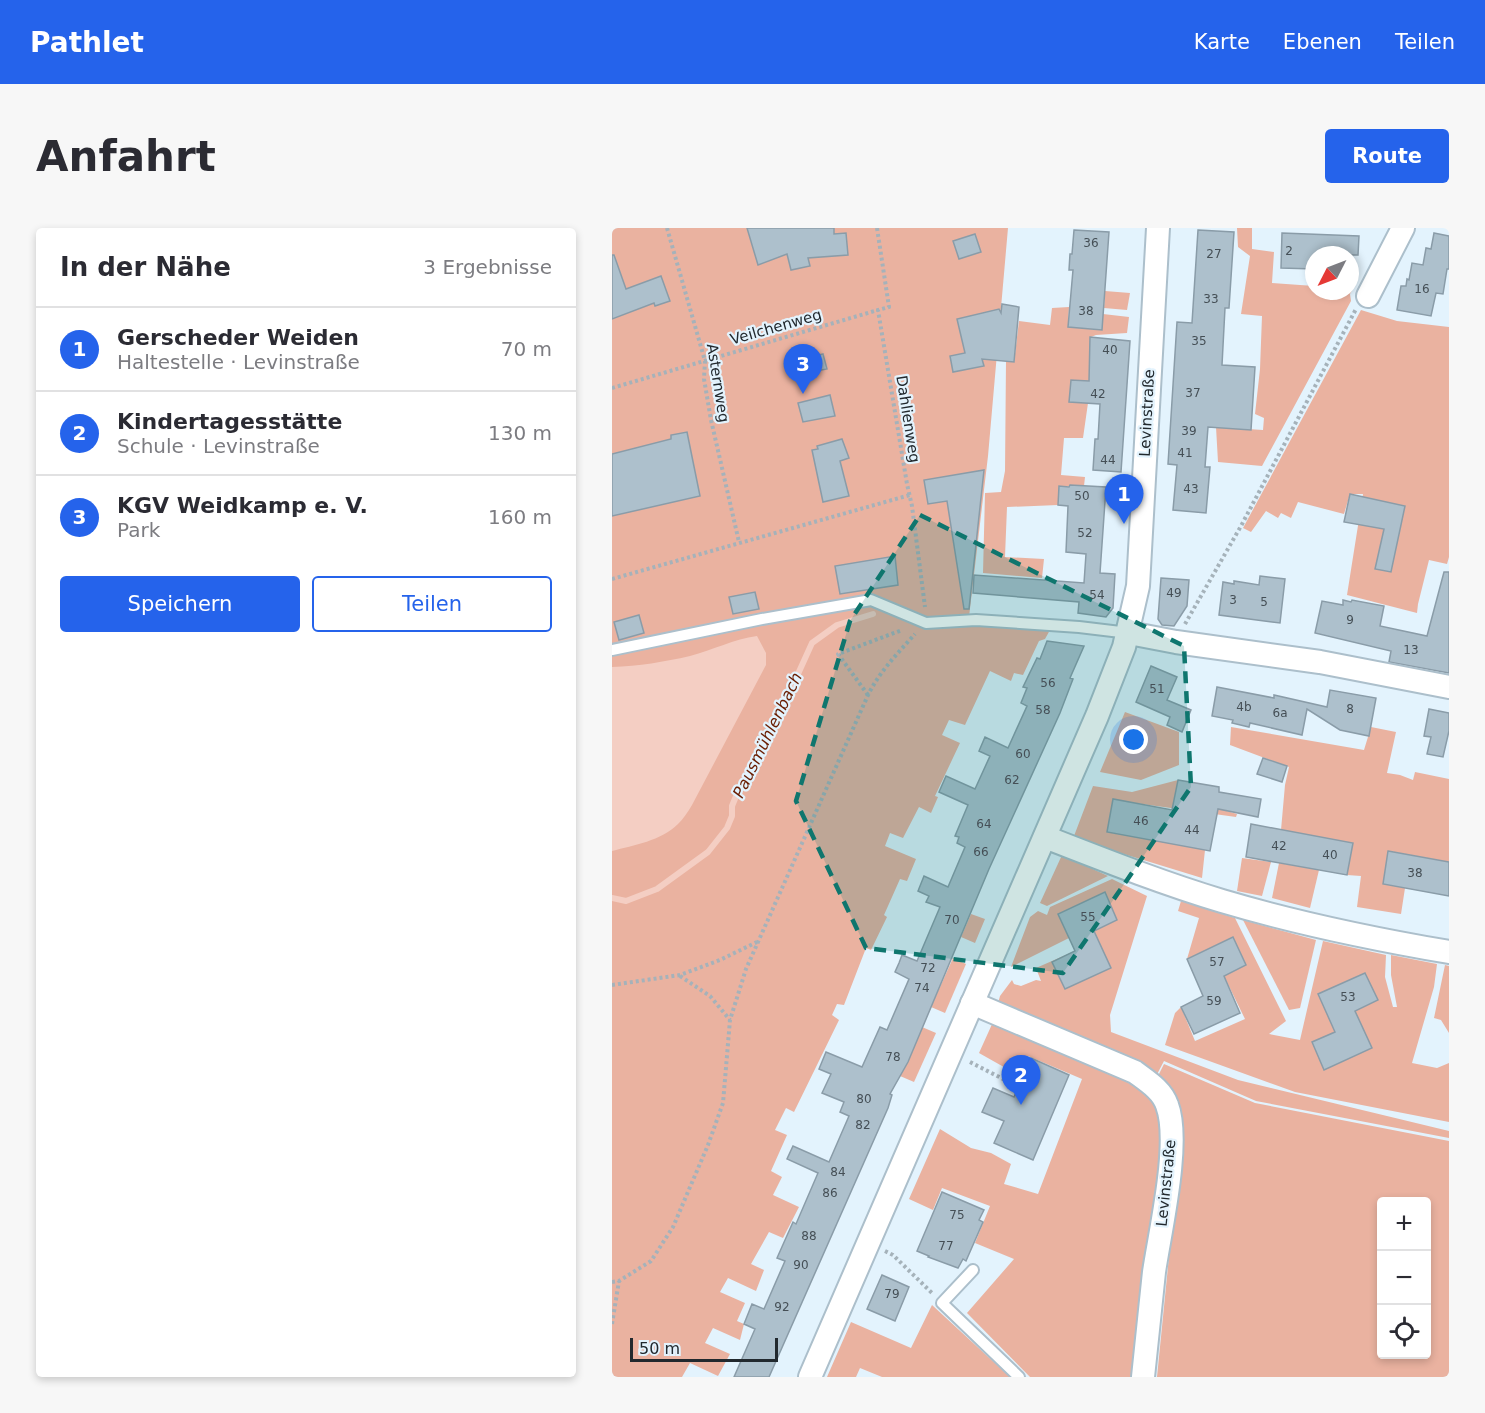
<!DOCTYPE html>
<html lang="de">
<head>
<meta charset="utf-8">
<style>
  :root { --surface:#fff; --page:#f7f7f7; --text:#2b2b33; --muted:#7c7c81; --line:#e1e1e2; --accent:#2563eb }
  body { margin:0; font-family:"DejaVu Sans",sans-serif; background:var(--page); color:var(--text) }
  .controls { position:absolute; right:18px; bottom:18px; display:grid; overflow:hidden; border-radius:6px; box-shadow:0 3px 9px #0003 }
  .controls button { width:54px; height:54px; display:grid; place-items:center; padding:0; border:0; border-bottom:2px solid var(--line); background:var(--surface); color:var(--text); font:30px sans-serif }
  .compass { position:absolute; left:693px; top:18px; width:54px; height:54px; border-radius:50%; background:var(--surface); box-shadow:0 3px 9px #0003; rotate:228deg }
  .scale { position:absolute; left:18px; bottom:15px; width:148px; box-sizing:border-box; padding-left:6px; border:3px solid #22292e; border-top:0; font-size:16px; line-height:21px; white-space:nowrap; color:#22292e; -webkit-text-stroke:4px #e3f3fd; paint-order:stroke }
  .you { position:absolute; left:522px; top:512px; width:21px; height:21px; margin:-15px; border:4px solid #fff; border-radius:50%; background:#1a73e8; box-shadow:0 0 0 9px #1a73e833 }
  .badge { display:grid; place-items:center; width:39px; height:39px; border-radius:50%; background:var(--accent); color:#fff; font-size:20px; font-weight:700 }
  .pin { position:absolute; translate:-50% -50px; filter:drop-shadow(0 2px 3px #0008) }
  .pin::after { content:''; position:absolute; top:32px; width:21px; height:18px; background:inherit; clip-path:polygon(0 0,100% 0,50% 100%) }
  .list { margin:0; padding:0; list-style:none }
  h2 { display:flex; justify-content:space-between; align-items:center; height:78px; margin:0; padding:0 24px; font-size:26px }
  h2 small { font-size:20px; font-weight:400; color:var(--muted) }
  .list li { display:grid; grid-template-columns:39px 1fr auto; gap:18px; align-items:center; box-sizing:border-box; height:84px; padding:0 24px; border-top:2px solid var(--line) }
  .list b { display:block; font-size:22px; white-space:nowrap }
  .list p { margin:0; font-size:20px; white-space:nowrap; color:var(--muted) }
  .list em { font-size:20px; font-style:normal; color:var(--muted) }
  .actions { display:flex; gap:12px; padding:18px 24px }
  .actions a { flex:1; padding:14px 0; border:2px solid var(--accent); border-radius:6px; text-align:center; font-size:21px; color:var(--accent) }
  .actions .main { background:var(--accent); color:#fff }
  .icon { flex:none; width:33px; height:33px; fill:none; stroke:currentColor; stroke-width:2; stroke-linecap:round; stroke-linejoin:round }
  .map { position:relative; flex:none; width:837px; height:1149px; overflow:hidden; border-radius:6px }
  header { display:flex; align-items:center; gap:36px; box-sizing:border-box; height:84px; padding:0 30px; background:var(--accent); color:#fff }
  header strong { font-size:28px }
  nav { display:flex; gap:33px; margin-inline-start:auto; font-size:21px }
  .intro { display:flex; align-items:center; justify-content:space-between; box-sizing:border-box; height:144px; padding:0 36px }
  h1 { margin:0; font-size:42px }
  .button { padding:15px 27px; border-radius:6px; background:var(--accent); color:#fff; font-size:21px; font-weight:700 }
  main { display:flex; gap:36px; padding:0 36px }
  aside { flex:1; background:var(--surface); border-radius:6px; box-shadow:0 3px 9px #0003 }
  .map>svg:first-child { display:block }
</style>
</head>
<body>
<header>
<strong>Pathlet</strong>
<nav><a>Karte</a><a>Ebenen</a><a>Teilen</a></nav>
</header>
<div class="intro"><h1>Anfahrt</h1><a class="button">Route</a></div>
<main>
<aside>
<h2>In der Nähe<small>3 Ergebnisse</small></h2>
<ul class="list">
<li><span class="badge">1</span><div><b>Gerscheder Weiden</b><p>Haltestelle · Levinstraße</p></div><em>70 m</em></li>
<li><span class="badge">2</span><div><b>Kindertagesstätte</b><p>Schule · Levinstraße</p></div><em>130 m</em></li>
<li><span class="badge">3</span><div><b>KGV Weidkamp e. V.</b><p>Park</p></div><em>160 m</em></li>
</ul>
<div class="actions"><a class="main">Speichern</a><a>Teilen</a></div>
</aside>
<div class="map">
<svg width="837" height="1149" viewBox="0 0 837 1149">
  <rect width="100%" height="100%" fill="#e3f3fd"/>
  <g fill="#eab2a0" fill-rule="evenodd">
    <polygon points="0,0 396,0 376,228 357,389 362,396 438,402 433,411 427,413 411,447 402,445 399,453 378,443 353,497 337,492 330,507 348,515 323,568 326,569 319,585 307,579 291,610 278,605 273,618 304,631 295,653 288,651 272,687 275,689 259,722 254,720 232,777 225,776 220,787 227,792 182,884 174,880 163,902 175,907 159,943 170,949 161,967 187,979 171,1010 157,1004 139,1036 152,1042 144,1063 116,1050 108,1064 133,1075 125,1093 132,1096 128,1112 101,1100 93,1115 118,1126 106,1148 78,1135 70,1149 0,1149"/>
    <polygon points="625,0 640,0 640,21 662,24 660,55 702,58 702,63 738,63 738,59 741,60 738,66 739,73 650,238 606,234 604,199 651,202 652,190 643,186 648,141 650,88 629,86 638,28 626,19"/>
    <polygon points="493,63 518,65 515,82 492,80"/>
    <polygon points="457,79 456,99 489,102 491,86 517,89 515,105 484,107 479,109 489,154 459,153 457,174 476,175 471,210 452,210 449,247 473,249 472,258 448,258 446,277 395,279 393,329 432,331 430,350 371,345 373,265 389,264 393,243 394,133 402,134 407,93 438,97 440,80"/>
    <polygon points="749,82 785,93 837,99 837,329 835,336 817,332 806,376 805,385 735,367 751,266 738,266 732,286 686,274 679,290 669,285 666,290 654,283 639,304 631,300"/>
    <polygon points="513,484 567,504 567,537 529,552 488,544"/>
    <polygon points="619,499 752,522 759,499 784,504 775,545 788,547 801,552 803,544 837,551 837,634 777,623 771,655 793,660 789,686 745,679 749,648 735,647 740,615 669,602 673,557 677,539 618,517"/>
    <polygon points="566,552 563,568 625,586 624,589 501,572 593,622 590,650 476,615 462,608 481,558 520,564"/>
    <polygon points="450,627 496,648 435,678 428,675"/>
    <polygon points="630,630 659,634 650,668 625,663"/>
    <polygon points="667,635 707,642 698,680 660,670"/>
    <polygon points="500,651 535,668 498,787 499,804 626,852 837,903 837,910 644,873 552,833 541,854 385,779 388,768 400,752 402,756 409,758 424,752 429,753 424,740 465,722 457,710 399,739 418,689 426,683 435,687 438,679"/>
    <polygon points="569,673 623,690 674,793 657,806 688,812 711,713 774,727 773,749 781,779 785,779 779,747 779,727 825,736 822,759 800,835 825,840 837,835 837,894 683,864 553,817 563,785 569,779 583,813 633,791 612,748 634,737 621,709 575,731 587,690 566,683"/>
    <polygon points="359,686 373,691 363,715 349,709"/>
    <polygon points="631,692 704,712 688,780 677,782"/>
    <polygon points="341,730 354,736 333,785 319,779"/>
    <polygon points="833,737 837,738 837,805 829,792 822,790"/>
    <polygon points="381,794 531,859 543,877 551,906 521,1149 418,1149 355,1085 402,1031 363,1015 378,978 330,960 321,982 297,971 328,901 359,920 379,925 399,936 392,956 426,966 470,851 416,828 408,848 367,825"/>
    <polygon points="310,799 324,805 302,854 288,848"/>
    <path d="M 552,836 L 643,875 L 837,913 L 837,1149 L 545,1149 L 566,938 L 543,854 ZM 770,974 L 814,974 L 814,1126 L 770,1126 Z"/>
    <polygon points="320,1077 398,1149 270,1149 248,1140 244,1149 215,1149 239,1094 299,1120"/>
  </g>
  <path fill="#f4cec3" d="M 145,408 L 154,425 L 154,437 L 80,577 C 76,584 71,591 66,596 C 49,613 22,617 0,623 L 0,439 C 27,438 52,434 78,428 C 101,422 122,411 145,408 Z"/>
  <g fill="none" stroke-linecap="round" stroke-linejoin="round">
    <polyline stroke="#f4cec3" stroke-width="6" points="0,670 14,673 45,661 96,624 115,600 120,588 120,578 127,561 135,556 136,542 158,501 166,490 171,480 172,468 181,457 200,415 225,397 261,386"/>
  </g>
  <g fill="#adc0cc" stroke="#8a9ca8" stroke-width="1.5">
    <polygon points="135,0 222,0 222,6 234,5 236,27 196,30 198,38 179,42 175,26 146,37"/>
    <polygon points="462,2 497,4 490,102 456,99 461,42 457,42 458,26 460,26"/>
    <polygon points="586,2 622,4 617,80 613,80 610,137 643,139 639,202 596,199 593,239 598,239 594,285 561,282 565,237 556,236 565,94 580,95"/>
    <polygon points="670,5 747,8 746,27 702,27 702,41 669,40"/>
    <polygon points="822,5 837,8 837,41 835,41 831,66 824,65 819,88 785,82 789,58 794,58 795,51 797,52 800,35 811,37 814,20 819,21"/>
    <polygon points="363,6 369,24 347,31 341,13"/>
    <polygon points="0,27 2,27 14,61 49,48 58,73 43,78 42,75 0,91"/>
    <polygon points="390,76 407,79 402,134 370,131 372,138 341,144 338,128 353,125 345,91 387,81 389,85"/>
    <polygon points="478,109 518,113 509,244 481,242 483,211 486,211 488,176 457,174 459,152 477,153"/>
    <polygon points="211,126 215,141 199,144 195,130"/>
    <polygon points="218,167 223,188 191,194 186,175"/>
    <polygon points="75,204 88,268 0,288 0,226 59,211 59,207"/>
    <polygon points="230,211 237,230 228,233 237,268 211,274 200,222 206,221 205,218"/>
    <polygon points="372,242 357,381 352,381 335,273 316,276 312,252"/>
    <polygon points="458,257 494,259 488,345 503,346 501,380 494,389 466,385 467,374 361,365 362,347 472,355 474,326 454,324 456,278 446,277 447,258 457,259"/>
    <polygon points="738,266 793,278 779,344 763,341 772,301 732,294"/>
    <polygon points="283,328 286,357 228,366 223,338"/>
    <polygon points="832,344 837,344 837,445 777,434 779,423 703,405 710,373 731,377 731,372 739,374 740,372 772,378 768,398 815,408"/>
    <polygon points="648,348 673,351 668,395 607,387 611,354 622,356 622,353 647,357"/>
    <polygon points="549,350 577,352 575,378 562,398 550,397 546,391"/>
    <polygon points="143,364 147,381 121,386 117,369"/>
    <polygon points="27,387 32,405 7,412 2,394"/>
    <polygon points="435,413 472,418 458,450 461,451 448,485 377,641 296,834 278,866 280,867 276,880 157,1149 122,1149 143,1101 132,1096 140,1076 152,1081 173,1033 165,1030 181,994 184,996 206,945 175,931 181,918 217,934 237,888 228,884 232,874 210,865 219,846 207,841 214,824 250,839 268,799 275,802 297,751 283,744 287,735 290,727 305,733 328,679 314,674 317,668 306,663 312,648 336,659 353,619 345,615 347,609 343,608 356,577 327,564 334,548 363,561 378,528 367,523 373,509 396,520 415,478 409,475 415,460 411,459 425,430 428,431"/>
    <polygon points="539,438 565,449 555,472 579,482 570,504 555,497 558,489 524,474"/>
    <polygon points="605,459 662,470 662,467 715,479 718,462 764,470 757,508 728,502 695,481 690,507 638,495 637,499 620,495 621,492 600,488"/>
    <polygon points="817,481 837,485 837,503 831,529 815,526 819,509 812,508"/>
    <polygon points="651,530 675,538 670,554 645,546"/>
    <polygon points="566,552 607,559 607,564 649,571 646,589 606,581 598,623 495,604 501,571 560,582"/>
    <polygon points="639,596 741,615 735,647 634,629"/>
    <polygon points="776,623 837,634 837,668 771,656"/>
    <polygon points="493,664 505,692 482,703 499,740 453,761 440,734 463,723 446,686"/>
    <polygon points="621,709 634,737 612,748 628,785 582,806 569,779 591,768 575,731"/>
    <polygon points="753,745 766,772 743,783 760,820 712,842 700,814 723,804 706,766"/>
    <polygon points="419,830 457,847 421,932 382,915 392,893 370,884 381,860 402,869"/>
    <polygon points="330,964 372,982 367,992 371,994 354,1033 351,1031 346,1040 316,1029 317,1028 305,1023"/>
    <polygon points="270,1047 297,1059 283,1093 255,1081"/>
  </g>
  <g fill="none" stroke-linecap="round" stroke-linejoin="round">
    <defs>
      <g id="service">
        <polyline points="0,422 150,391 259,372 314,395 364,392 467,399 517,405"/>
        <polyline points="361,1042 330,1075 407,1149"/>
      </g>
      <g id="minor">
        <polyline points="756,68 791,0"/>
        <polyline points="517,405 564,414 708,434 837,459"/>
        <path d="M 433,609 C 492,632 550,655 610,673 C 684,695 761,711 837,724"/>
        <path d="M 360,775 L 523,844 C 535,853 550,862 555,877 C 569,914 548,1003 542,1044 C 538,1079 535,1114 531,1149"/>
        <polyline points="198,1149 485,488 512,419 526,358 546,0"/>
      </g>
    </defs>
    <use href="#service" stroke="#acbfcb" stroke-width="14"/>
    <use href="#minor" stroke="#acbfcb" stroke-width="26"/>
    <g stroke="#a5b2ba" stroke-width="4" stroke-dasharray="3 3" stroke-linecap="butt">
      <polyline points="55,0 93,133 92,151 99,192 127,314"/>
      <polyline points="265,0 277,79 266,82 295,256 300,278 313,379"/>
      <polyline points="0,160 266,82"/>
      <polyline points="0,351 298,267"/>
      <polyline points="573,396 629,298 744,81"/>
      <polyline points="256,467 226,426 290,402"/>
      <polyline points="68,748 98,768 118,792"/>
      <polyline points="0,757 68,747 108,732 145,714"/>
      <polyline points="358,834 393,852 405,861"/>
      <polyline points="273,1023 281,1027 321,1066"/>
      <path d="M 0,1054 L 7,1053 L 39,1033 L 61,999 L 96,917 L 111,875 L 118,792 L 134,741 L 256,467 C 268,443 285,426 303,406"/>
      <polyline points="0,1096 7,1053"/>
    </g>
    <use href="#service" stroke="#fff" stroke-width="10"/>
    <use href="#minor" stroke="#fff" stroke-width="22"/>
  </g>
  <path fill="#0f766e" fill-opacity="0.2" stroke="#0f766e" stroke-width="4.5" stroke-dasharray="12 8" stroke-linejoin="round" d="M 308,287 L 572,418 L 579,559 L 451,745 L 254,720 L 184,573 L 238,393 Z"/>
  <g text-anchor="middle" stroke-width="4.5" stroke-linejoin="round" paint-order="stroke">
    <g font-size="12" fill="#454f56">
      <text x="479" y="19">36</text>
      <text x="677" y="27">2</text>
      <text x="602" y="30">27</text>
      <text x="810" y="65">16</text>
      <text x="599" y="75">33</text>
      <text x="474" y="87">38</text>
      <text x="587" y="117">35</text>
      <text x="498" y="126">40</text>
      <text x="581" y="169">37</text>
      <text x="486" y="170">42</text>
      <text x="577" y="207">39</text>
      <text x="573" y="229">41</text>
      <text x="496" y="236">44</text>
      <text x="579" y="265">43</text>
      <text x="470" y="272">50</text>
      <text x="473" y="309">52</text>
      <text x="562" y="369">49</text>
      <text x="485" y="371">54</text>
      <text x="621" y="376">3</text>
      <text x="652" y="378">5</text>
      <text x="738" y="396">9</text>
      <text x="799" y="426">13</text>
      <text x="436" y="459">56</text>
      <text x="545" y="465">51</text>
      <text x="632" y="483">4b</text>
      <text x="738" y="485">8</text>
      <text x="431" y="486">58</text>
      <text x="668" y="489">6a</text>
      <text x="411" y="530">60</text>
      <text x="400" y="556">62</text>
      <text x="529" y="597">46</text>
      <text x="372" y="600">64</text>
      <text x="580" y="606">44</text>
      <text x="667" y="622">42</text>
      <text x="369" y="628">66</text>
      <text x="718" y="631">40</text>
      <text x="803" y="649">38</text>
      <text x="476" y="693">55</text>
      <text x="340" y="696">70</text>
      <text x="605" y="738">57</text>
      <text x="316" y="744">72</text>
      <text x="310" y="764">74</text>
      <text x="736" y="773">53</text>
      <text x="602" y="777">59</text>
      <text x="281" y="833">78</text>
      <text x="252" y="875">80</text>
      <text x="251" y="901">82</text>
      <text x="226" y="948">84</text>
      <text x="218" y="969">86</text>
      <text x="345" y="991">75</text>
      <text x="197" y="1012">88</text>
      <text x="334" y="1022">77</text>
      <text x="189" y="1041">90</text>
      <text x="280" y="1070">79</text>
      <text x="170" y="1083">92</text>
    </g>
    <g font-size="15" fill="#22292e" stroke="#e3f3fd">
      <text transform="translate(164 99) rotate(-16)" y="5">Veilchenweg</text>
      <text transform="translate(106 155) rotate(81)" y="5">Asternweg</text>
      <text transform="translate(535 185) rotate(-87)" y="5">Levinstraße</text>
      <text transform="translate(296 191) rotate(81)" y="5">Dahlienweg</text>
      <text transform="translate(554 955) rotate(-84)" y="5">Levinstraße</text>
    </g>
    <g font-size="16" font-style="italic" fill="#691c01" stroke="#e3f3fd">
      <text transform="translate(155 507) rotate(-64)" y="6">Pausmühlenbach</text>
    </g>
  </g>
</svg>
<div class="controls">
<button>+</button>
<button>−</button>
<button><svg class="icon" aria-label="locate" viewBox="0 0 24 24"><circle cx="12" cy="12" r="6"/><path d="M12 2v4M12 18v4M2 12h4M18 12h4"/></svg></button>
</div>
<svg class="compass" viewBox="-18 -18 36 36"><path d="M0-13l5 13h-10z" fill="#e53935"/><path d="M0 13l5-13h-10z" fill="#7c7c81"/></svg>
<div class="scale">50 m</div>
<div class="you"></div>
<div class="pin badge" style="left:512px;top:296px">1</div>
<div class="pin badge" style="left:409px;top:877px">2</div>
<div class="pin badge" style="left:191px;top:166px">3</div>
</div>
</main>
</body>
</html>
